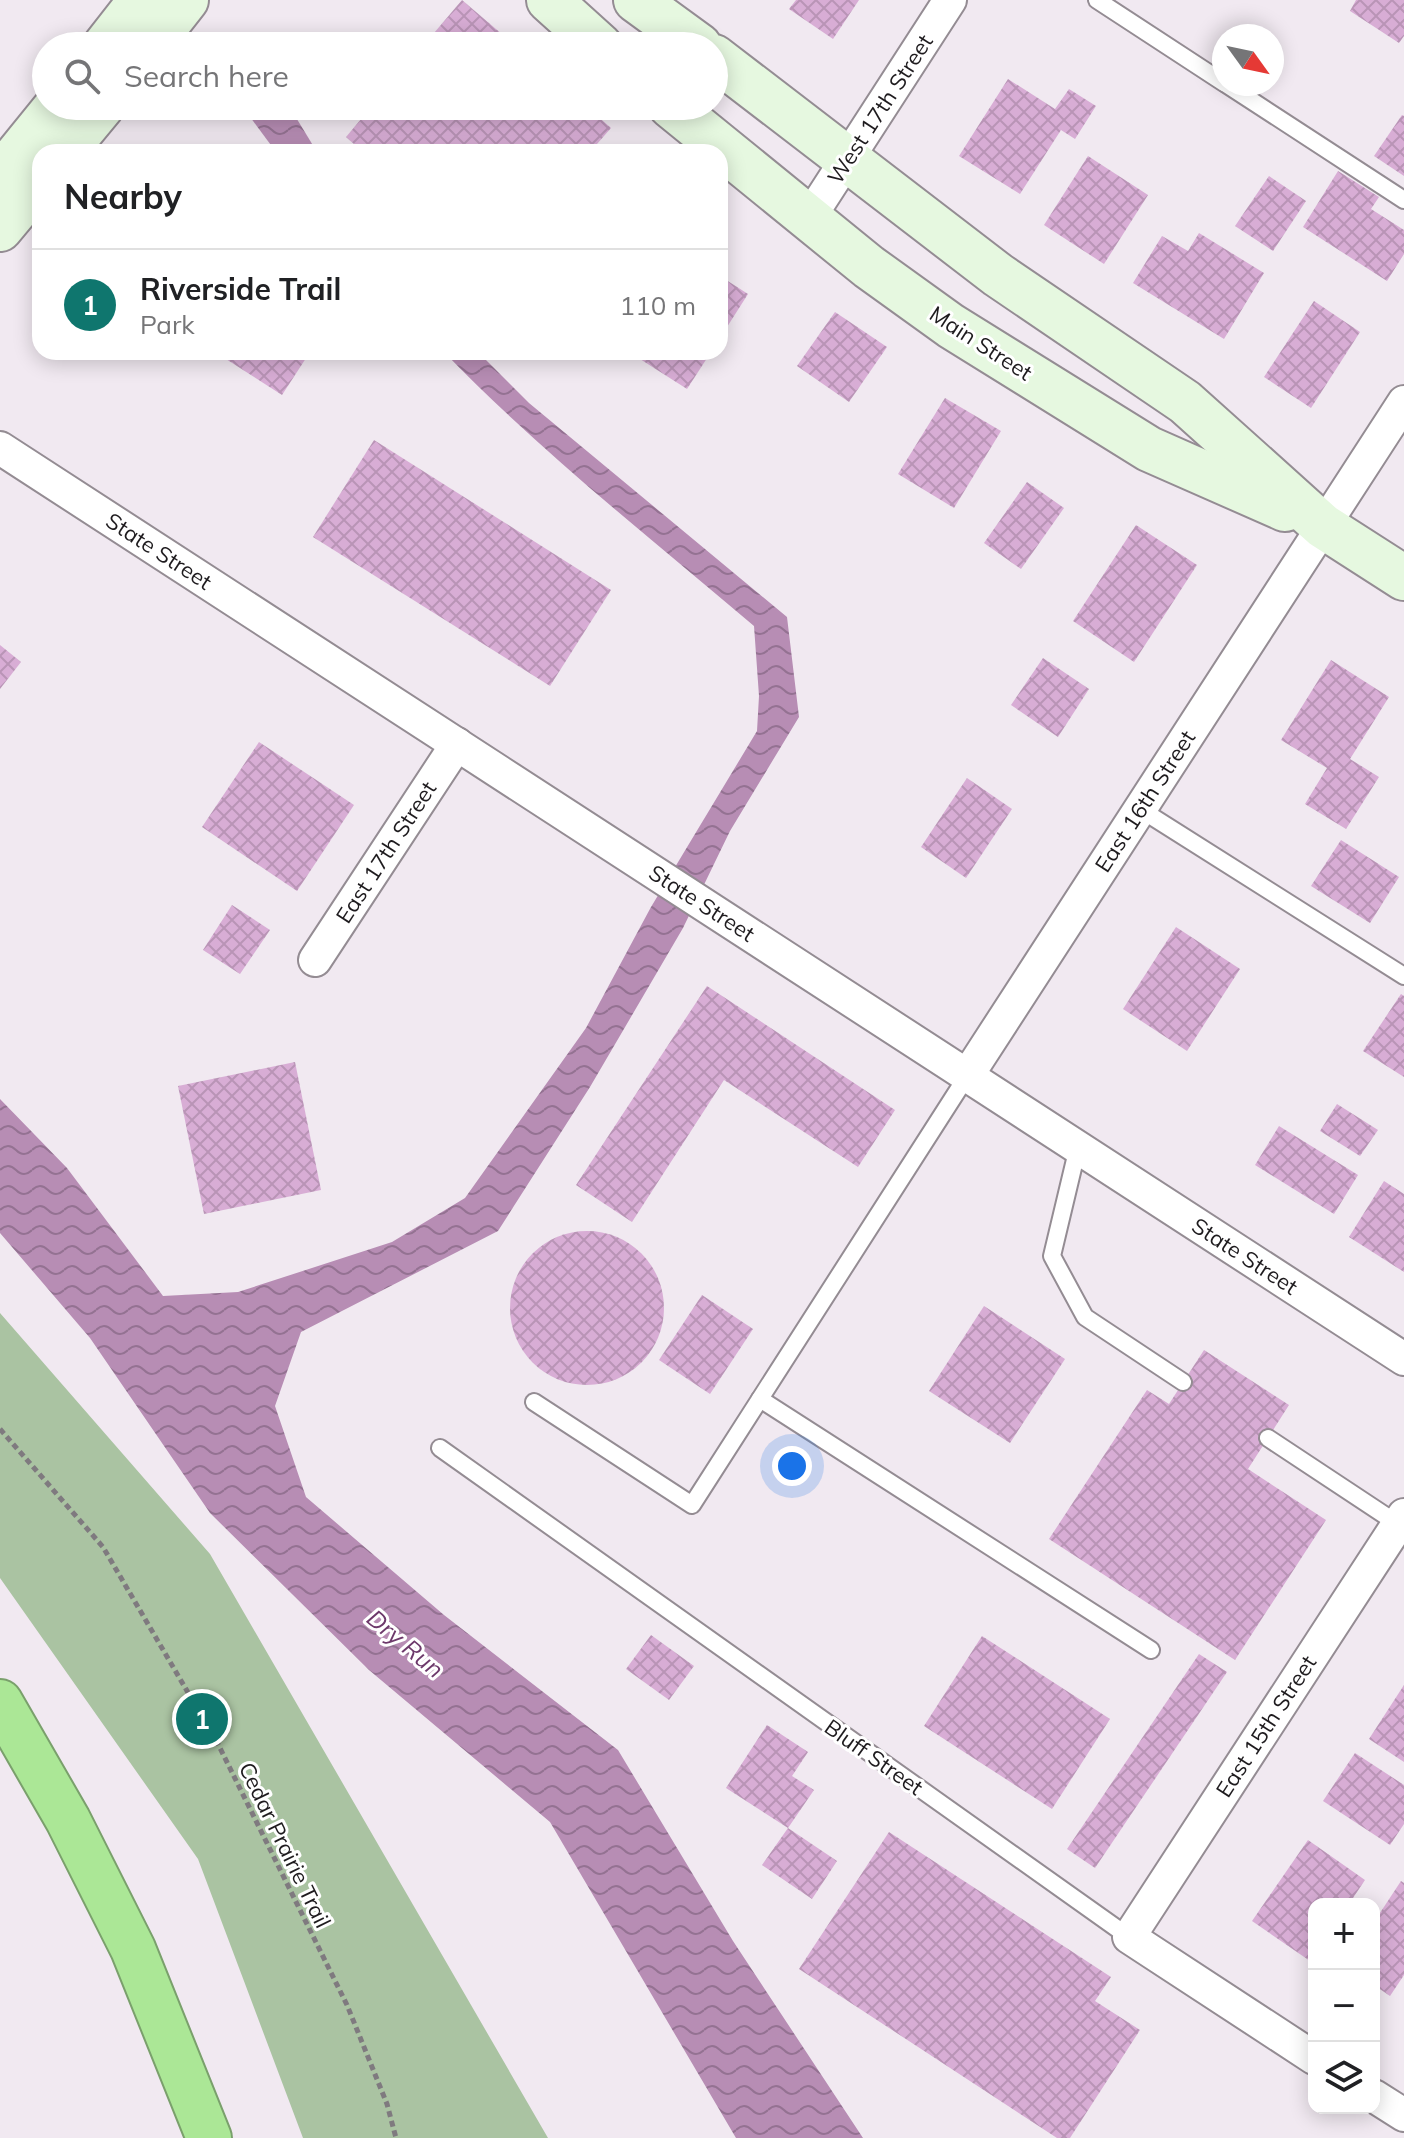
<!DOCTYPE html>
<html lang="en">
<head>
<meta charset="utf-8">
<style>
  :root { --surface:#fff; --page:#f6f6f6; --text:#202124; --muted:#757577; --line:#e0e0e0; --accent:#0f766e }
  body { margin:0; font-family:Mulish,sans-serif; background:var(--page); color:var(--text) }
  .controls { position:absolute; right:24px; bottom:24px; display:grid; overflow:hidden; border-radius:16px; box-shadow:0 4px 20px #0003 }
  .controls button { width:72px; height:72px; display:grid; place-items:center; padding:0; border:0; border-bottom:2px solid var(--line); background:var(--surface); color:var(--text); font:40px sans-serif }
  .compass { position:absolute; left:1212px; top:24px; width:72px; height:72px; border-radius:50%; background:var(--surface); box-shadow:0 4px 20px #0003; rotate:123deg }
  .you { position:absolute; left:792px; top:1466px; width:28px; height:28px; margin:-20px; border:6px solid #fff; border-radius:50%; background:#1a73e8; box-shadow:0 0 0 12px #1a73e833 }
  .badge { display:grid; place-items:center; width:52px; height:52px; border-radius:50%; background:var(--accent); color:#fff; font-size:26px; font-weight:700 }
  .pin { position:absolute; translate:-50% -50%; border:4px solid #fff; box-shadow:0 2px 8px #0006 }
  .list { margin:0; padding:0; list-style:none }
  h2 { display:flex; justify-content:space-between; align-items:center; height:104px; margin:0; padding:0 32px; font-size:34px }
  h2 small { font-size:26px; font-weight:400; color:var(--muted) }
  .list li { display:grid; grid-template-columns:52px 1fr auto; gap:24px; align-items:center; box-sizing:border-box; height:112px; padding:0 32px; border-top:2px solid var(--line) }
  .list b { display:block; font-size:30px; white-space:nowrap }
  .list p { margin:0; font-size:26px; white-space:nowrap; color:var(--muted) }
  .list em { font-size:26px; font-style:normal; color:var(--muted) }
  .icon { flex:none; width:44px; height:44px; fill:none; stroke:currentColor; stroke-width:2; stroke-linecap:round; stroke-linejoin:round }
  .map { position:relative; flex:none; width:1404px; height:2138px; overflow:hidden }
  .search { position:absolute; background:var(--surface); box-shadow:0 4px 20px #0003; left:32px; top:32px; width:696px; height:88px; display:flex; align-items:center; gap:20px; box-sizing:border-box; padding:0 28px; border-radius:44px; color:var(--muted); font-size:30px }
  .panel { position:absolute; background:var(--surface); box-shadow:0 4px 20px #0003; left:32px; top:144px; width:696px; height:216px; border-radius:24px }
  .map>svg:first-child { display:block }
</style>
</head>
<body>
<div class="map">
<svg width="1404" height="2138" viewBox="0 0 1404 2138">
  <defs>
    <pattern id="water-waves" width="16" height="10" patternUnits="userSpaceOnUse" patternTransform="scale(2)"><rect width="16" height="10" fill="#b78db4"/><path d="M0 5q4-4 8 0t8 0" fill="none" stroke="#947292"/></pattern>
    <pattern id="building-cross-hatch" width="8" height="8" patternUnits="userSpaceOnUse" patternTransform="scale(2)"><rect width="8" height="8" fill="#d8add5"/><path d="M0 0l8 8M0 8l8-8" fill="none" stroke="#b994b6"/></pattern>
  </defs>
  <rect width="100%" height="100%" fill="#f1e9f1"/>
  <polygon fill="#aac3a2" points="0,1313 210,1554 548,2138 303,2138 198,1859 0,1578"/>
  <g fill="url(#water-waves)">
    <polygon points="242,106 289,106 317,152 276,152"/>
    <path d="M 444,352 L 478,352 L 529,403 L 787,617 L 799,717 L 730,831 L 683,928 L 590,1087 L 498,1231 L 301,1332 L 275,1406 L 306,1497 L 444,1615 L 618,1750 L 733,1941 L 863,2138 L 736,2138 L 550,1822 L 369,1670 L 210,1513 L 90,1338 L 0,1233 L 0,1099 L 67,1168 L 163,1296 L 238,1292 L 392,1242 L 465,1198 L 586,1028 L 651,907 L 757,731 L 759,696 L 754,626 C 649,537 540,451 444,352 Z"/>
  </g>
  <g fill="url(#building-cross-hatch)">
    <polygon points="462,0 516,46 423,46"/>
    <polygon points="796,0 859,0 833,39 789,9"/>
    <polygon points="1356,0 1404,0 1404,36 1399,43 1350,11"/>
    <polygon points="1008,79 1055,109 1069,89 1096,106 1075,139 1061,130 1020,194 959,156"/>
    <polygon points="372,106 586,106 611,128 590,152 363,152 346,137"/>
    <polygon points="1402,115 1404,116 1404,176 1374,156"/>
    <polygon points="1088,156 1148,195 1104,264 1044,225"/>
    <polygon points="1338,171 1379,197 1371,209 1404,230 1404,254 1387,281 1303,227"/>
    <polygon points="1269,176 1306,201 1273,251 1235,226"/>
    <polygon points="1199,233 1264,273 1224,339 1133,283 1162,236 1188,251"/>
    <polygon points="720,276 748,294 720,338"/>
    <polygon points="1314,301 1360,332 1311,408 1264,377"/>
    <polygon points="835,312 887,347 849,402 797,366"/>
    <polygon points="215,352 310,352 282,395"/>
    <polygon points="629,352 711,352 687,389"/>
    <polygon points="945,398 1001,431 954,508 898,474"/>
    <polygon points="374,440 611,590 550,686 313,537"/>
    <polygon points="1027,482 1064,508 1021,569 984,543"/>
    <polygon points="1136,525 1197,565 1134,662 1073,621"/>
    <polygon points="0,645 21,662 0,689"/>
    <polygon points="1043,658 1089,689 1058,737 1011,705"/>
    <polygon points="1331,660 1389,697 1350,759 1379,777 1346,829 1305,804 1327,768 1281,740"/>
    <polygon points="259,742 354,805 297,891 202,827"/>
    <polygon points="967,778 1012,809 966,878 921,847"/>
    <polygon points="1341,840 1399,877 1370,923 1311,886"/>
    <polygon points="232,905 270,930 240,974 203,950"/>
    <polygon points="1176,927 1240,969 1187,1051 1123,1009"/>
    <polygon points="707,986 895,1110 858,1167 724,1080 632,1222 576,1185"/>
    <polygon points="1401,994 1404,996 1404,1077 1363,1051"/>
    <polygon points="295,1062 321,1190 204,1214 178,1086"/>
    <polygon points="1337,1104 1378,1130 1360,1156 1320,1131"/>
    <polygon points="1279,1126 1358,1175 1334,1214 1255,1165"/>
    <polygon points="1384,1181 1404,1194 1404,1272 1349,1237"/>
    <circle cx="587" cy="1308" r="77"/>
    <polygon points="702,1295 753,1329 710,1394 659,1360"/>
    <polygon points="984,1306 1065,1359 1010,1443 929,1391"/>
    <polygon points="1204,1350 1289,1405 1248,1469 1326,1520 1235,1660 1049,1539 1147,1390 1169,1404"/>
    <polygon points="651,1635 694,1666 669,1700 626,1669"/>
    <polygon points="982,1636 1110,1719 1052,1809 924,1726"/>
    <polygon points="1199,1654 1227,1672 1095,1868 1067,1849"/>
    <polygon points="1404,1685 1404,1762 1369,1739"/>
    <polygon points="767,1725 808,1752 792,1776 814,1790 788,1828 837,1861 812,1899 762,1865 788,1828 726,1788"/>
    <polygon points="1355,1753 1404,1785 1404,1824 1390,1845 1323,1801"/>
    <polygon points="889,1832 1111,1977 1095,2001 1140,2030 1070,2138 1057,2138 799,1969"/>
    <polygon points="1308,1840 1365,1880 1349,1904 1314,1904 1314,1955 1310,1961 1252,1921"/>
    <polygon points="1401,1881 1404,1883 1404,1975 1390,1996 1374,1985 1374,1922"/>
  </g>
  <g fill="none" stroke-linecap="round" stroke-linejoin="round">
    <defs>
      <g id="lane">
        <polyline points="1097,0 1224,83"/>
        <polyline points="1226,84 1404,200"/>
        <polyline points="1140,809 1404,976"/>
        <polyline points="1078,1147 1052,1256 1085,1317 1183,1382"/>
        <polyline points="760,1399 1151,1650"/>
        <polyline points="534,1402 692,1505 967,1076"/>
        <polyline points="1268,1438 1398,1524"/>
        <polyline points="440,1448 1129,1937"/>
      </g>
      <g id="street">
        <polyline points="809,218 950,0"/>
        <polyline points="0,448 1404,1359"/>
        <polyline points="315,960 457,744"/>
        <polyline points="967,1076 1404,402"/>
        <polyline points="1314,2058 1129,1937 1404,1515"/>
        <polyline points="1374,2096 1404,2115"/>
      </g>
      <g id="secondary">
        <polyline points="549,0 600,46"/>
        <polyline points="636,0 699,46"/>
        <polyline points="105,46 141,0"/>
        <polyline points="150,46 186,0"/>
        <polyline points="714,57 998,275 1185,402 1323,526 1404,578"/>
        <polyline points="671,106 869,267 951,326 1149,449 1285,509"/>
        <polyline points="64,152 102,106"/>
        <polyline points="0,176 57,106"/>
        <polyline points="0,229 40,181"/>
      </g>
      <polyline id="highway" points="0,1702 68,1820 133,1949 209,2138"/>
    </defs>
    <use href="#lane" stroke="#948c93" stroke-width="20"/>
    <use href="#street" stroke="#948c93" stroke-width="36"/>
    <use href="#secondary" stroke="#948c93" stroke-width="48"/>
    <use href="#highway" stroke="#7aa06c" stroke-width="48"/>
    <polyline stroke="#7f7a7f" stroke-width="5" stroke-dasharray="6 4" stroke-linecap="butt" points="0,1429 103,1547 218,1744 347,2005 387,2104 396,2138"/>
    <use href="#lane" stroke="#fff" stroke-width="16"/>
    <use href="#street" stroke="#fff" stroke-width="32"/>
    <use href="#secondary" stroke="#e6f8e0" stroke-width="44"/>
    <use href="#highway" stroke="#abe796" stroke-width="44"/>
  </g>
  <g text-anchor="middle" stroke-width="6" stroke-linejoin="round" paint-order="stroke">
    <g font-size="22" fill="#1e1b1e" stroke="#fff">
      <text transform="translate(880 109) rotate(-57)" y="8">West 17th Street</text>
      <text transform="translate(981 343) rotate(33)" y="8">Main Street</text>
      <text transform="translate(159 551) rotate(33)" y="8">State Street</text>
      <text transform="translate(1145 801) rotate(-57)" y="8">East 16th Street</text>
      <text transform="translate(386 852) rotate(-57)" y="8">East 17th Street</text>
      <text transform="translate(702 903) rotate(33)" y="8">State Street</text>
      <text transform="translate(1245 1256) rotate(33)" y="8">State Street</text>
      <text transform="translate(1266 1726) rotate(-57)" y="8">East 15th Street</text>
      <text transform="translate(874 1757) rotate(35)" y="8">Bluff Street</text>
      <text transform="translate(285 1845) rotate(64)" y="8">Cedar Prairie Trail</text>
    </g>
    <g font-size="24" font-style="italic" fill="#6d396b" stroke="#fff">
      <text transform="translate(405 1644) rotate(40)" y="8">Dry Run</text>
    </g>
  </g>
</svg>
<div class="controls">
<button>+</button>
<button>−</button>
<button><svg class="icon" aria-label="layers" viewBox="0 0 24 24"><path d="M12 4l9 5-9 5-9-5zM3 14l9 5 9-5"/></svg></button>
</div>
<svg class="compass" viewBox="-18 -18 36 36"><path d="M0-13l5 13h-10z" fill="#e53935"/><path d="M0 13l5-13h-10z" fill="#757577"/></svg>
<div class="you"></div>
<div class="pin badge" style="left:202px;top:1719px">1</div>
<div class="search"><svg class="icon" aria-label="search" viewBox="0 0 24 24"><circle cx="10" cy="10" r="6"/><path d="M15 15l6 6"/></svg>Search here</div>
<section class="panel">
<h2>Nearby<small></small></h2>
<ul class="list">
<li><span class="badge">1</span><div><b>Riverside Trail</b><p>Park</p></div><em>110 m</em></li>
</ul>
</section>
</div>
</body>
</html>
